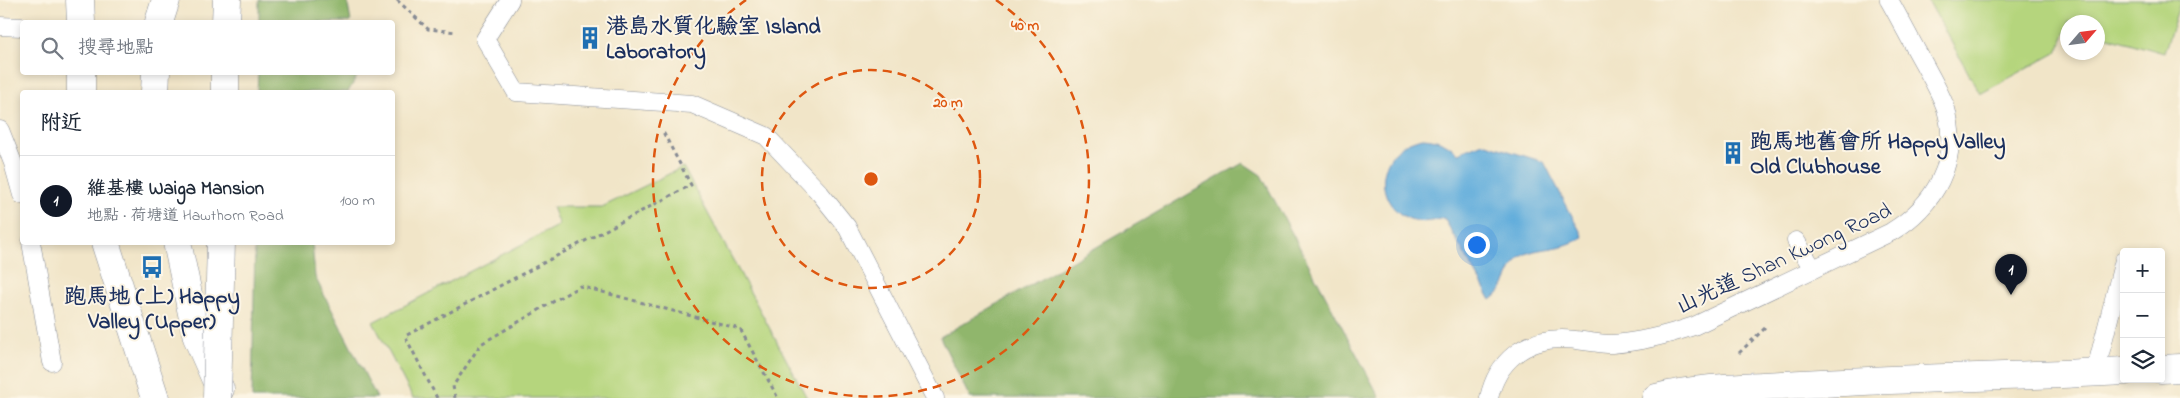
<!DOCTYPE html>
<html lang="zh-TW">
<head>
<meta charset="utf-8">
<style>
  :root { --surface:#fff; --page:#f2f2f3; --text:#1f2937; --muted:#747a83; --line:#e0e1e3; --accent:#111827 }
  body { margin:0; font-family:"Indie Flower","LXGW WenKai TC",sans-serif; background:var(--page); color:var(--text) }
  .controls { position:absolute; right:15px; bottom:15px; display:grid; overflow:hidden; border-radius:5px; box-shadow:0 2px 8px #0003 }
  .controls button { width:45px; height:45px; display:grid; place-items:center; padding:0; border:0; border-bottom:1px solid var(--line); background:var(--surface); color:var(--text); font:25px sans-serif }
  .compass { position:absolute; left:2060px; top:15px; width:45px; height:45px; border-radius:50%; background:var(--surface); box-shadow:0 2px 8px #0003; rotate:62deg }
  .you { position:absolute; left:1476px; top:244px; width:18px; height:18px; margin:-12px; border:4px solid #fff; border-radius:50%; background:#1a73e8; box-shadow:0 0 0 8px #1a73e833 }
  .badge { display:grid; place-items:center; width:32px; height:32px; border-radius:50%; background:var(--accent); color:#fff; font-size:16px; font-weight:700 }
  .pin { position:absolute; translate:-50% -41px; filter:drop-shadow(0 1px 2px #0008) }
  .pin::after { content:''; position:absolute; top:26px; width:18px; height:15px; background:inherit; clip-path:polygon(0 0,100% 0,50% 100%) }
  .list { margin:0; padding:0; list-style:none }
  h2 { display:flex; justify-content:space-between; align-items:center; height:65px; margin:0; padding:0 20px; font-size:21px }
  h2 small { font-size:16px; font-weight:400; color:var(--muted) }
  .list li { display:grid; grid-template-columns:32px 1fr auto; gap:15px; align-items:center; box-sizing:border-box; height:90px; padding:0 20px; border-top:1px solid var(--line) }
  .list b { display:block; font-size:19px; white-space:nowrap }
  .list p { margin:0; font-size:16px; white-space:nowrap; color:var(--muted) }
  .list em { font-size:16px; font-style:normal; color:var(--muted) }
  .icon { flex:none; width:28px; height:28px; fill:none; stroke:currentColor; stroke-width:2; stroke-linecap:round; stroke-linejoin:round }
  .map { position:relative; flex:none; width:2180px; height:398px; overflow:hidden }
  .search { position:absolute; background:var(--surface); box-shadow:0 2px 8px #0003; left:20px; top:20px; width:375px; height:55px; display:flex; align-items:center; gap:12px; box-sizing:border-box; padding:0 18px; border-radius:5px; color:var(--muted); font-size:19px }
  .panel { position:absolute; background:var(--surface); box-shadow:0 2px 8px #0003; left:20px; top:90px; width:375px; height:155px; border-radius:5px }
  .map>svg:first-child { display:block }
</style>
</head>
<body>
<div class="map">
<svg width="2180" height="398" viewBox="0 0 2180 398">
  <rect width="100%" height="100%" fill="#fcf5e5"/>
  <filter id="ink" filterUnits="userSpaceOnUse"><feTurbulence type="fractalNoise" baseFrequency=".02" numOctaves="2"/><feDisplacementMap in="SourceGraphic" scale="10" xChannelSelector="R" yChannelSelector="G"/><feConvolveMatrix kernelMatrix="1 2 1 2 8 2 1 2 1" color-interpolation-filters="sRGB"/></filter>
  <filter id="wash" filterUnits="userSpaceOnUse"><feTurbulence type="fractalNoise" baseFrequency=".0096" numOctaves="4" result="noise"/><feDisplacementMap in="SourceGraphic" scale="20" xChannelSelector="R" yChannelSelector="G"/><feGaussianBlur stdDeviation="1.12" result="paint"/><feColorMatrix in="noise" values="0 0 0 0 0 0 0 0 0 0 0 0 0 0 0 0 0 1.4 0 .05"/><feComposite in="paint" operator="in"/></filter>
  <g filter="url(#wash)">
    <rect width="100%" height="100%" fill="#f1e5c8"/>
    <g fill="#b5d57d" stroke="#68826e">
      <polygon points="1928,0 2180,0 2180,3 2164,53 2098,34 2098,22 2068,22 2067,30 2057,52 1980,94"/>
      <polygon points="683,167 807,398 413,398 373,322 559,225 552,207 602,207"/>
    </g>
    <g fill="#90b66c" stroke="#567265">
      <polygon points="259,0 347,0 351,22 259,22"/>
      <polygon points="258,73 258,72 359,73 348,92 257,92"/>
      <polygon points="1243,163 1261,175 1380,398 970,398 940,337"/>
      <polygon points="255,243 312,243 315,277 377,398 252,398"/>
    </g>
    <path fill="#64aedc" stroke="#406e9d" d="M 1423,138 C 1438,139 1447,143 1458,153 L 1483,143 L 1544,162 L 1583,237 C 1575,242 1567,245 1558,247 C 1545,250 1532,249 1521,257 C 1506,269 1509,288 1491,300 L 1444,218 C 1435,220 1427,223 1417,221 C 1371,211 1372,147 1423,138 Z"/>
  </g>
  <g filter="url(#ink)">
    <g fill="none" stroke-linecap="round" stroke-linejoin="round">
      <defs>
        <g id="lane">
          <polyline points="510,0 485,39 516,92 692,104 766,136 819,192 847,227 935,398"/>
          <polyline points="0,26 22,27"/>
          <polyline points="0,130 13,163 22,195"/>
          <polyline points="1796,241 1813,269"/>
          <polyline points="31,242 52,362"/>
          <polyline points="2095,373 2124,260"/>
          <path d="M 1489,398 C 1497,361 1525,339 1562,339 C 1579,339 1596,344 1612,344 C 1641,342 1667,335 1694,326 L 1891,232 C 1934,206 1961,161 1946,109 C 1941,94 1932,79 1924,64 C 1912,43 1901,21 1889,0"/>
        </g>
        <g id="street">
          <polyline points="2161,369 2180,368"/>
          <path d="M 1656,398 C 1703,386 1754,387 1802,384 C 1909,378 2017,377 2124,371"/>
        </g>
        <g id="secondary">
          <polyline points="80,0 81,22"/>
          <polyline points="159,22 166,0"/>
          <polyline points="226,22 227,0"/>
          <polyline points="81,72 81,92"/>
          <polyline points="155,92 156,72"/>
          <polyline points="225,92 225,72"/>
          <polyline points="105,242 155,398"/>
          <polyline points="177,242 197,337 220,389"/>
        </g>
      </defs>
      <use href="#lane" stroke="#868a93" stroke-width="19"/>
      <use href="#street" stroke="#868a93" stroke-width="29"/>
      <use href="#secondary" stroke="#868a93" stroke-width="29"/>
      <g stroke="#868a93" stroke-width="3" stroke-dasharray="4 4" stroke-linecap="butt">
        <polyline points="397,0 428,29 457,32"/>
        <polyline points="1739,353 1765,328"/>
        <polyline points="437,398 405,336 691,185 662,130"/>
        <polyline points="455,398 453,386 481,344 580,286 740,329 778,398"/>
      </g>
      <use href="#lane" stroke="#fff" stroke-width="18"/>
      <use href="#street" stroke="#fff" stroke-width="28"/>
      <use href="#secondary" stroke="#fff" stroke-width="28"/>
      <defs>
        <polyline id="secondary-bridge" points="217,398 221,242"/>
      </defs>
      <use href="#secondary-bridge" stroke="#868a93" stroke-width="29" stroke-linecap="butt"/>
      <use href="#secondary-bridge" stroke="#fff" stroke-width="28"/>
    </g>
  </g>
  <g fill="none" stroke="#de5710" stroke-width="2.5" stroke-dasharray="9 6">
    <circle cx="871" cy="179" r="109"/>
    <path d="M996 0A218 218 0 1 1 746 0"/>
  </g>
  <defs>
    <symbol id="building-bare" viewBox="-9 -9 18 18"><path d="M-4-6H4V6H1V3H-1V6H-4ZM-2.5-4.3h1.7v1.8h-1.7ZM.8-4.3h1.7v1.8H.8ZM-2.5-1h1.7V.8h-1.7ZM.8-1h1.7V.8H.8Z" fill="#1f6fb2" stroke="#fcf5e5" stroke-width="2.5" paint-order="stroke"/></symbol>
    <symbol id="bus-bare" viewBox="-9 -9 18 18"><path d="M-5-6H5V4H4V6H2V4H-2V6H-4V4H-5ZM-3.5-4V0h7V-4ZM-3.5 1.2v1.5H-2V1.2ZM2 1.2v1.5H3.5V1.2Z" fill="#1f6fb2" stroke="#fcf5e5" stroke-width="2.5" paint-order="stroke"/></symbol>
  </defs>
  <g fill-rule="evenodd">
    <use href="#building-bare" x="574" y="22" width="32" height="32"/>
    <use href="#building-bare" x="1717" y="137" width="32" height="32"/>
    <use href="#bus-bare" x="136" y="251" width="32" height="32"/>
  </g>
  <g text-anchor="middle" stroke-width="4" stroke-linejoin="round" paint-order="stroke">
    <g font-size="22" font-weight="bold" fill="#1b2f5e" stroke="#fcf5e5" text-anchor="start">
      <text x="606" y="33">港島水質化驗室 Island<tspan x="606" dy="25">Laboratory</tspan></text>
      <text x="1750" y="148">跑馬地舊會所 Happy Valley<tspan x="1750" dy="25">Old Clubhouse</tspan></text>
      <text x="152" y="303" text-anchor="middle">跑馬地 (上) Happy<tspan x="152" dy="25">Valley (Upper)</tspan></text>
    </g>
    <g font-size="22" fill="#1b2f5e" stroke="#fcf5e5">
      <text transform="translate(1783 257) rotate(-25)" y="8">山光道 Shan Kwong Road</text>
    </g>
  </g>
  <circle cx="871" cy="179" r="8" fill="#de5710" stroke="#fcf5e5" stroke-width="2.5"/>
  <g font-size="15" text-anchor="middle" font-weight="bold" fill="#de5710" stroke="#fcf5e5" stroke-width="4" stroke-linejoin="round" paint-order="stroke">
    <text x="1025" y="30">40 m</text>
    <text x="948" y="107">20 m</text>
  </g>
</svg>
<div class="controls">
<button>+</button>
<button>−</button>
<button><svg class="icon" aria-label="layers" viewBox="0 0 24 24"><path d="M12 4l9 5-9 5-9-5zM3 14l9 5 9-5"/></svg></button>
</div>
<svg class="compass" viewBox="-18 -18 36 36"><path d="M0-13l5 13h-10z" fill="#e53935"/><path d="M0 13l5-13h-10z" fill="#747a83"/></svg>
<div class="you"></div>
<div class="pin badge" style="left:2011px;top:295px">1</div>
<div class="search"><svg class="icon" aria-label="search" viewBox="0 0 24 24"><circle cx="10" cy="10" r="6"/><path d="M15 15l6 6"/></svg>搜尋地點</div>
<section class="panel">
<h2>附近<small></small></h2>
<ul class="list">
<li><span class="badge">1</span><div><b>維基樓 Waiga Mansion</b><p>地點 · 荷塘道 Hawthorn Road</p></div><em>100 m</em></li>
</ul>
</section>
</div>
</body>
</html>
